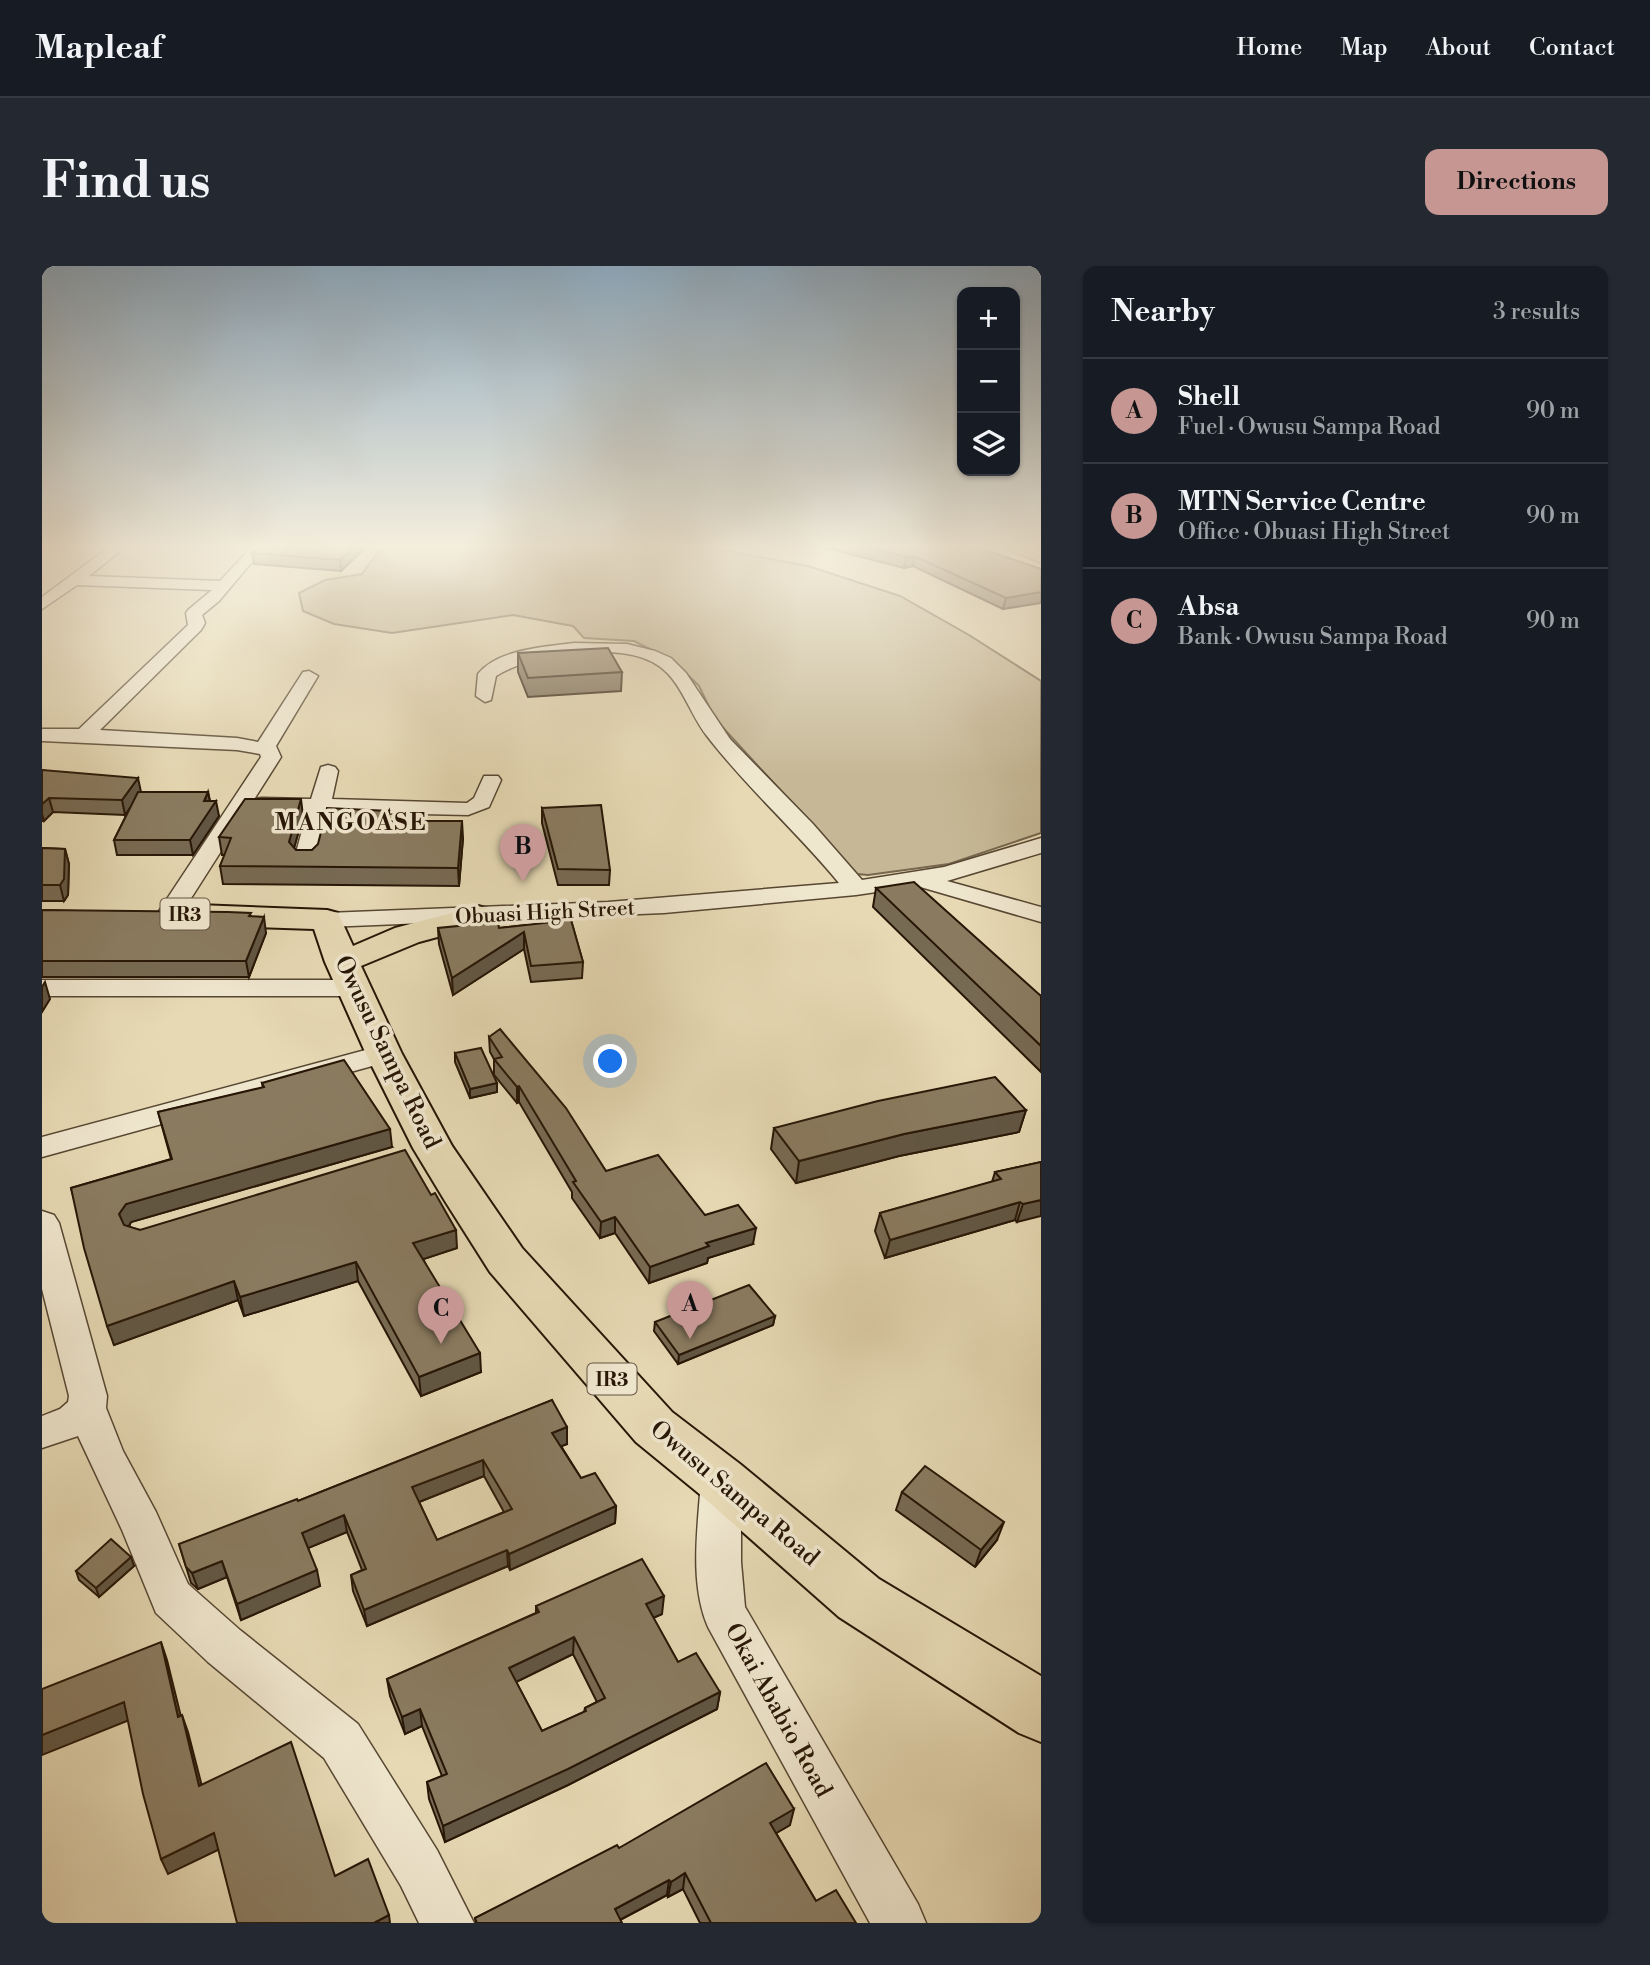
<!DOCTYPE html>
<html lang="en">
<head>
<meta charset="utf-8">
<style>
  :root { --surface:#171b24; --page:#242831; --text:#f1f3f6; --muted:#9ea1a6; --line:#363941; --accent:#c59692 }
  body { margin:0; font-family:"Libre Bodoni",serif; background:var(--page); color:var(--text) }
  .controls { position:absolute; right:21px; top:21px; display:grid; overflow:hidden; border-radius:14px; box-shadow:0 2px 5px #0004 }
  .controls button { width:63px; height:63px; display:grid; place-items:center; padding:0; border:0; border-bottom:2px solid var(--line); background:var(--surface); color:var(--text); font:35px sans-serif }
  .you { position:absolute; left:569px; top:796px; width:24px; height:24px; margin:-18px; border:5px solid #fff; border-radius:50%; background:#1a73e8; box-shadow:0 0 0 10px #1a73e833 }
  .badge { display:grid; place-items:center; width:46px; height:46px; border-radius:50%; background:var(--accent); color:#111; font-size:23px; font-weight:700 }
  .pin { position:absolute; translate:-50% -58px; filter:drop-shadow(0 2px 4px #0008) }
  .pin::after { content:''; position:absolute; top:37px; width:24px; height:21px; background:inherit; clip-path:polygon(0 0,100% 0,50% 100%) }
  .list { margin:0; padding:0; list-style:none }
  h2 { display:flex; justify-content:space-between; align-items:center; height:91px; margin:0; padding:0 28px; font-size:30px }
  h2 small { font-size:23px; font-weight:400; color:var(--muted) }
  .list li { display:grid; grid-template-columns:46px 1fr auto; gap:21px; align-items:center; box-sizing:border-box; height:105px; padding:0 28px; border-top:2px solid var(--line) }
  .list b { display:block; font-size:26px; white-space:nowrap }
  .list p { margin:0; font-size:23px; white-space:nowrap; color:var(--muted) }
  .list em { font-size:23px; font-style:normal; color:var(--muted) }
  .icon { flex:none; width:38px; height:38px; fill:none; stroke:currentColor; stroke-width:2; stroke-linecap:round; stroke-linejoin:round }
  .map { position:relative; flex:none; width:999px; height:1657px; overflow:hidden; border-radius:14px }
  header { display:flex; align-items:center; gap:42px; box-sizing:border-box; height:98px; padding:0 35px; background:var(--surface); border-bottom:2px solid var(--line) }
  header strong { font-size:33px }
  nav { display:flex; gap:38px; margin-inline-start:auto; font-size:24px }
  .intro { display:flex; align-items:center; justify-content:space-between; box-sizing:border-box; height:168px; padding:0 42px }
  h1 { margin:0; font-size:49px }
  .button { padding:18px 32px; border-radius:14px; background:var(--accent); color:#111; font-size:24px; font-weight:700 }
  main { display:flex; gap:42px; padding:0 42px }
  aside { flex:1; background:var(--surface); border-radius:14px; box-shadow:0 2px 5px #0004 }
  .map>svg:first-child { display:block }
</style>
</head>
<body>
<header>
<strong>Mapleaf</strong>
<nav><a>Home</a><a>Map</a><a>About</a><a>Contact</a></nav>
</header>
<div class="intro"><h1>Find us</h1><a class="button">Directions</a></div>
<main>
<div class="map">
<svg width="999" height="1657" viewBox="0 0 999 1657">
  <rect width="100%" height="100%" fill="#e6d9b4"/>
  <filter id="stains"><feTurbulence type="fractalNoise" baseFrequency=".00286" numOctaves="4"/><feColorMatrix values="0 0 0 0 .2 0 0 0 0 .09 0 0 0 0 .02 0 0 0 .5 -.17"/></filter>
  <radialGradient id="worn" r=".72"><stop offset=".6" stop-color="#630" stop-opacity="0"/><stop offset="1" stop-color="#630" stop-opacity=".3"/></radialGradient>
  <polygon fill="#c6b896" stroke="#76674e" stroke-width="2" points="354,278 647,278 766,300 858,330 927,369 999,415 999,567 907,598 826,609 815,608 673,453 657,420 632,395 592,375 542,372 531,360 471,349 350,367 292,358 261,345 257,327 283,314 320,308 337,285"/>
  <g fill="none" stroke-linecap="round" stroke-linejoin="round">
    <defs>
      <g id="minor">
        <polygon points="71,278 87,278 47,310 178,315 209,282 214,278 231,278 209,297 177,335 160,349 163,357 159,364 58,464 195,472 216,476 261,406 267,405 276,410 234,480 239,491 139,648 136,653 127,655 118,653 115,648 219,491 218,488 195,484 0,475 0,463 37,463 146,359 144,347 146,344 170,324 35,319 0,343 0,331"/>
        <polygon points="929,278 949,278 999,298 999,307"/>
        <path d="M 532,377 L 585,378 L 613,385 L 629,392 L 644,407 L 688,473 L 771,558 L 820,614 L 902,601 L 999,572 L 999,587 L 905,615 L 999,641 L 999,656 L 875,620 L 814,629 L 622,647 L 285,661 L 276,659 L 273,654 L 276,649 L 285,647 L 566,636 L 797,617 C 755,566 705,522 665,470 C 648,449 640,416 617,400 C 581,374 490,387 454,410 L 449,434 L 443,436 L 434,430 L 436,408 C 456,383 503,381 532,377 Z"/>
        <polygon points="286,499 293,501 296,505 290,533 425,537 432,532 442,510 456,510 459,514 447,541 426,549 287,546 276,594 272,599 256,599 252,594 265,546 212,543 209,538 212,533 220,532 269,533 279,501"/>
        <polygon points="0,714 312,714 321,716 325,722 321,728 312,730 0,730"/>
        <polygon points="342,779 352,782 356,788 352,794 0,891 0,871"/>
        <polygon points="0,945 12,949 17,957 65,1130 64,1142 81,1185 114,1246 146,1318 198,1364 316,1458 395,1584 432,1657 377,1657 359,1620 282,1492 166,1396 114,1347 80,1264 36,1170 0,1182 0,1150 18,1143 26,1136 27,1130 0,1023"/>
        <path d="M 679,1196 L 693,1202 L 699,1214 L 699,1296 L 703,1341 L 876,1638 L 884,1657 L 828,1657 L 666,1361 C 647,1317 656,1261 659,1214 L 665,1202 Z"/>
      </g>
      <polygon id="major" points="156,639 285,644 296,647 311,680 353,662 436,640 447,643 452,650 447,657 377,676 319,700 360,788 410,880 480,982 630,1146 698,1198 837,1313 999,1410 999,1476 977,1467 797,1351 660,1230 594,1176 448,1006 403,935 371,882 324,788 283,696 272,663 156,659 145,656 140,649 145,642"/>
    </defs>
    <use href="#minor" stroke="#574732" stroke-width="3"/>
    <use href="#major" stroke="#271606" stroke-width="4"/>
    <use href="#minor" fill="#efe6ce" fill-rule="evenodd"/>
    <use href="#major" fill="#e6d9b4" fill-rule="evenodd"/>
  </g>
  <g fill="#776a53" stroke="#271606" stroke-width="2" fill-rule="evenodd">
    <polygon points="221,278 324,278 322,283 299,305 212,298 210,287"/>
    <polygon points="769,278 925,278 999,303 961,343 871,300 862,302"/>
    <polygon points="476,387 580,406 579,425 486,431 476,406"/>
    <polygon points="0,504 99,526 166,526 168,535 177,550 151,589 75,589 72,574 89,540 83,549 11,546 2,555 0,555"/>
    <polygon points="500,542 568,604 567,619 516,619 500,557"/>
    <polygon points="347,545 347,555 421,572 417,620 181,618 178,600 183,589 180,589 177,571 261,550 252,582 254,584 270,584"/>
    <polygon points="0,582 23,583 27,598 26,629 22,635 0,635"/>
    <polygon points="834,622 999,730 999,806 831,641"/>
    <polygon points="0,644 209,650 224,667 207,711 0,711"/>
    <polygon points="529,654 541,696 540,712 489,716 482,683 411,729 397,678 396,662 457,662"/>
    <polygon points="447,771 564,905 663,949 711,978 666,992 665,997 607,1017 573,967 558,972 530,932 530,926 477,836 475,837 452,809 452,793 448,786"/>
    <polygon points="413,787 455,817 455,826 428,832 413,796"/>
    <polygon points="220,817 350,881 89,956 87,961 98,964 415,982 381,993 439,1106 379,1130 316,1015 202,1050 196,1034 72,1079 29,922 129,893 116,846 221,822"/>
    <polygon points="984,844 977,866 857,890 754,917 729,883 732,862"/>
    <polygon points="999,896 975,956 973,954 843,992 833,965 838,947 950,916 953,906"/>
    <polygon points="733,1050 731,1059 636,1098 612,1065 613,1056"/>
    <path d="M 510,1134 L 525,1178 L 519,1180 L 539,1212 L 574,1240 L 573,1257 L 468,1304 L 466,1300 L 325,1360 L 311,1325 L 309,1309 L 320,1304 L 305,1266 L 266,1282 L 278,1320 L 199,1354 L 185,1311 L 156,1323 L 149,1317 L 137,1278 L 256,1235 ZM 442,1210 L 462,1246 L 395,1274 L 377,1236 Z"/>
    <polygon points="860,1226 955,1274 933,1301 854,1244"/>
    <polygon points="92,1300 57,1331 37,1314 34,1305"/>
    <path d="M 494,1340 L 620,1348 L 611,1352 L 636,1396 L 678,1426 L 675,1443 L 526,1519 L 403,1576 L 387,1533 L 385,1516 L 400,1510 L 380,1460 L 363,1468 L 348,1430 L 345,1413 L 494,1347 ZM 531,1388 L 555,1436 L 543,1442 L 542,1446 L 500,1465 L 474,1416 Z"/>
    <polygon points="748,1559 734,1567 774,1635 814,1657 658,1657 641,1623 626,1631 625,1629 578,1654 580,1657 434,1657 433,1652 577,1582"/>
  </g>
  <g fill="#615643" stroke="#271606" stroke-width="2">
    <polygon points="315,278 324,278 322,283 299,305 298,294"/>
    <polygon points="872,290 871,300 862,302 864,291"/>
    <polygon points="999,326 999,337 961,343 964,332"/>
    <polygon points="96,512 99,526 83,549 80,534"/>
    <polygon points="166,526 169,541 174,535 177,550 151,589 148,574"/>
    <polygon points="7,532 11,546 2,555 0,548 0,538"/>
    <polygon points="259,533 261,550 249,593 247,576"/>
    <polygon points="347,545 348,562 342,555"/>
    <polygon points="420,555 421,572 417,620 416,602"/>
    <polygon points="23,583 27,598 26,629 22,635 18,619"/>
    <polygon points="222,651 224,667 207,711 204,695"/>
    <polygon points="482,666 482,683 411,729 410,712"/>
    <polygon points="3,716 8,733 0,746 0,721"/>
    <polygon points="455,817 455,826 428,832 428,823"/>
    <polygon points="477,820 477,836 475,837 475,821"/>
    <polygon points="984,844 977,866 857,890 754,917 757,895 862,868"/>
    <polygon points="348,863 350,881 89,956 83,967 77,948 84,938"/>
    <polygon points="999,934 999,950 975,956 981,938"/>
    <polygon points="978,936 973,954 843,992 848,974"/>
    <polygon points="573,951 573,967 558,972 559,956"/>
    <polygon points="714,962 711,978 666,992 665,997 607,1017 608,1001 664,977"/>
    <polygon points="414,964 415,982 373,996 371,977"/>
    <polygon points="314,996 316,1015 202,1050 198,1031"/>
    <polygon points="192,1015 196,1034 72,1079 65,1060"/>
    <polygon points="733,1050 731,1059 636,1098 637,1089"/>
    <polygon points="438,1087 439,1106 379,1130 377,1111"/>
    <polygon points="525,1161 525,1178 510,1184 510,1167"/>
    <polygon points="441,1194 442,1210 372,1238 370,1221"/>
    <polygon points="574,1240 573,1257 468,1304 467,1288"/>
    <polygon points="302,1249 305,1266 264,1283 260,1267"/>
    <polygon points="962,1256 955,1274 933,1301 939,1284"/>
    <polygon points="465,1284 466,1300 325,1360 322,1344"/>
    <polygon points="89,1291 92,1300 57,1331 54,1322"/>
    <polygon points="180,1295 185,1311 156,1323 150,1307"/>
    <polygon points="275,1304 278,1320 199,1354 195,1338"/>
    <polygon points="622,1330 620,1348 602,1356 604,1338"/>
    <polygon points="532,1371 531,1388 468,1419 467,1402"/>
    <polygon points="119,1376 125,1394 143,1467 136,1451"/>
    <polygon points="678,1426 675,1443 526,1519 403,1576 401,1560"/>
    <polygon points="82,1436 90,1453 0,1489 0,1469"/>
    <polygon points="378,1443 380,1460 363,1468 360,1451"/>
    <polygon points="140,1449 146,1466 164,1536 157,1520"/>
    <polygon points="752,1543 748,1559 724,1573 728,1557"/>
    <polygon points="172,1567 178,1583 126,1608 119,1593"/>
    <polygon points="643,1607 641,1623 626,1631 629,1616"/>
    <polygon points="627,1614 625,1629 572,1657 573,1643"/>
    <polygon points="347,1649 348,1657 332,1657"/>
  </g>
  <g fill="#8a7b60" stroke="#271606" stroke-width="2" fill-rule="evenodd">
    <polygon points="221,278 315,278 298,294 210,287"/>
    <polygon points="811,278 925,278 999,303 999,326 964,332 872,290 864,291"/>
    <polygon points="566,382 580,406 486,412 476,387"/>
    <polygon points="0,504 96,512 80,534 7,532 0,538"/>
    <polygon points="96,526 166,526 162,535 174,535 148,574 72,574"/>
    <polygon points="203,533 259,533 247,576 254,584 270,584 276,578 285,542 347,545 342,555 420,555 416,602 178,600 189,572 177,571"/>
    <polygon points="559,539 568,604 516,603 500,542"/>
    <polygon points="0,582 23,583 22,613 18,619 0,619"/>
    <polygon points="872,616 999,730 999,780 834,622"/>
    <polygon points="0,644 186,646 209,647 207,650 222,651 204,695 0,695"/>
    <polygon points="529,654 541,696 489,700 482,666 410,712 396,662 456,656 457,662"/>
    <polygon points="458,763 524,842 564,905 616,889 663,949 696,939 714,962 664,977 667,980 608,1001 573,951 559,956 531,916 534,915 477,820 475,821 452,793 460,791 447,771"/>
    <polygon points="439,782 455,817 428,823 413,787"/>
    <polygon points="302,794 348,863 84,938 77,948 82,959 98,964 363,884 389,929 393,927 414,964 371,977 438,1087 377,1111 314,996 198,1031 192,1015 65,1060 42,982 29,922 130,893 116,846 222,821 220,817"/>
    <polygon points="953,811 984,844 862,868 757,895 732,862 836,835"/>
    <polygon points="999,896 999,934 981,938 978,936 848,974 838,947 959,913 953,906"/>
    <polygon points="707,1019 733,1050 637,1089 613,1056"/>
    <path d="M 510,1134 L 525,1161 L 510,1167 L 539,1212 L 553,1207 L 574,1240 L 467,1288 L 465,1284 L 322,1344 L 309,1309 L 324,1303 L 302,1249 L 260,1267 L 275,1304 L 195,1338 L 180,1295 L 150,1307 L 144,1301 L 137,1278 L 255,1233 L 256,1235 ZM 441,1194 L 470,1243 L 395,1274 L 370,1221 Z"/>
    <polygon points="883,1200 962,1256 939,1284 860,1226"/>
    <polygon points="69,1273 89,1291 54,1322 34,1305"/>
    <path d="M 600,1293 L 622,1330 L 604,1338 L 636,1396 L 654,1387 L 678,1426 L 526,1503 L 401,1560 L 385,1516 L 405,1508 L 378,1443 L 360,1451 L 345,1413 L 497,1346 L 494,1340 ZM 532,1371 L 563,1432 L 543,1442 L 544,1445 L 500,1465 L 467,1402 Z"/>
    <polygon points="119,1376 136,1451 140,1449 157,1520 249,1476 293,1610 326,1593 347,1649 332,1657 195,1657 172,1567 119,1593 101,1528 82,1436 0,1469 0,1423"/>
    <polygon points="724,1497 752,1543 728,1557 774,1635 794,1624 814,1657 669,1657 643,1607 629,1616 627,1614 573,1643 580,1657 435,1657 433,1652 575,1579 577,1582"/>
  </g>
  <linearGradient id="sky" x2="0" y2="1"><stop stop-color="#8da8bc"/><stop offset="0.55" stop-color="#f4eedd"/><stop offset="1" stop-color="#f4eedd" stop-opacity="0"/></linearGradient>
  <rect width="999" height="510" fill="url(#sky)"/>
  <g text-anchor="middle" stroke-width="7" stroke-linejoin="round" paint-order="stroke">
    <g fill="#efe6ce" stroke="#635442" stroke-width="2">
      <rect x="118.5" y="632.5" width="49" height="31" rx="5"/>
      <rect x="545.5" y="1097.5" width="49" height="31" rx="5"/>
    </g>
    <g font-size="19" font-weight="bold" fill="#271606">
      <text x="143" y="655">IR3</text>
      <text x="570" y="1120">IR3</text>
    </g>
    <g font-size="21" fill="#271606" stroke="#efe6ce">
      <text transform="translate(503 646) rotate(-3)" y="7">Obuasi High Street</text>
    </g>
    <g font-size="23" font-weight="bold" letter-spacing="2" fill="#271606" stroke="#efe6ce">
      <text x="309" y="564">MANGOASE</text>
    </g>
    <g font-size="24" fill="#271606" stroke="#efe6ce">
      <text transform="translate(346 786) rotate(64)" y="8">Owusu Sampa Road</text>
      <text transform="translate(693 1227) rotate(40)" y="8">Owusu Sampa Road</text>
      <text transform="translate(737 1444) rotate(61)" y="8">Okai Ababio Road</text>
    </g>
  </g>
  <rect width="100%" height="100%" filter="url(#stains)"/>
  <rect width="100%" height="100%" fill="url(#worn)"/>
</svg>
<div class="controls">
<button>+</button>
<button>−</button>
<button><svg class="icon" aria-label="layers" viewBox="0 0 24 24"><path d="M12 4l9 5-9 5-9-5zM3 14l9 5 9-5"/></svg></button>
</div>
<div class="you"></div>
<div class="pin badge" style="left:648px;top:1073px">A</div>
<div class="pin badge" style="left:481px;top:616px">B</div>
<div class="pin badge" style="left:399px;top:1078px">C</div>
</div>
<aside>
<h2>Nearby<small>3 results</small></h2>
<ul class="list">
<li><span class="badge">A</span><div><b>Shell</b><p>Fuel · Owusu Sampa Road</p></div><em>90 m</em></li>
<li><span class="badge">B</span><div><b>MTN Service Centre</b><p>Office · Obuasi High Street</p></div><em>90 m</em></li>
<li><span class="badge">C</span><div><b>Absa</b><p>Bank · Owusu Sampa Road</p></div><em>90 m</em></li>
</ul>
</aside>
</main>
</body>
</html>
